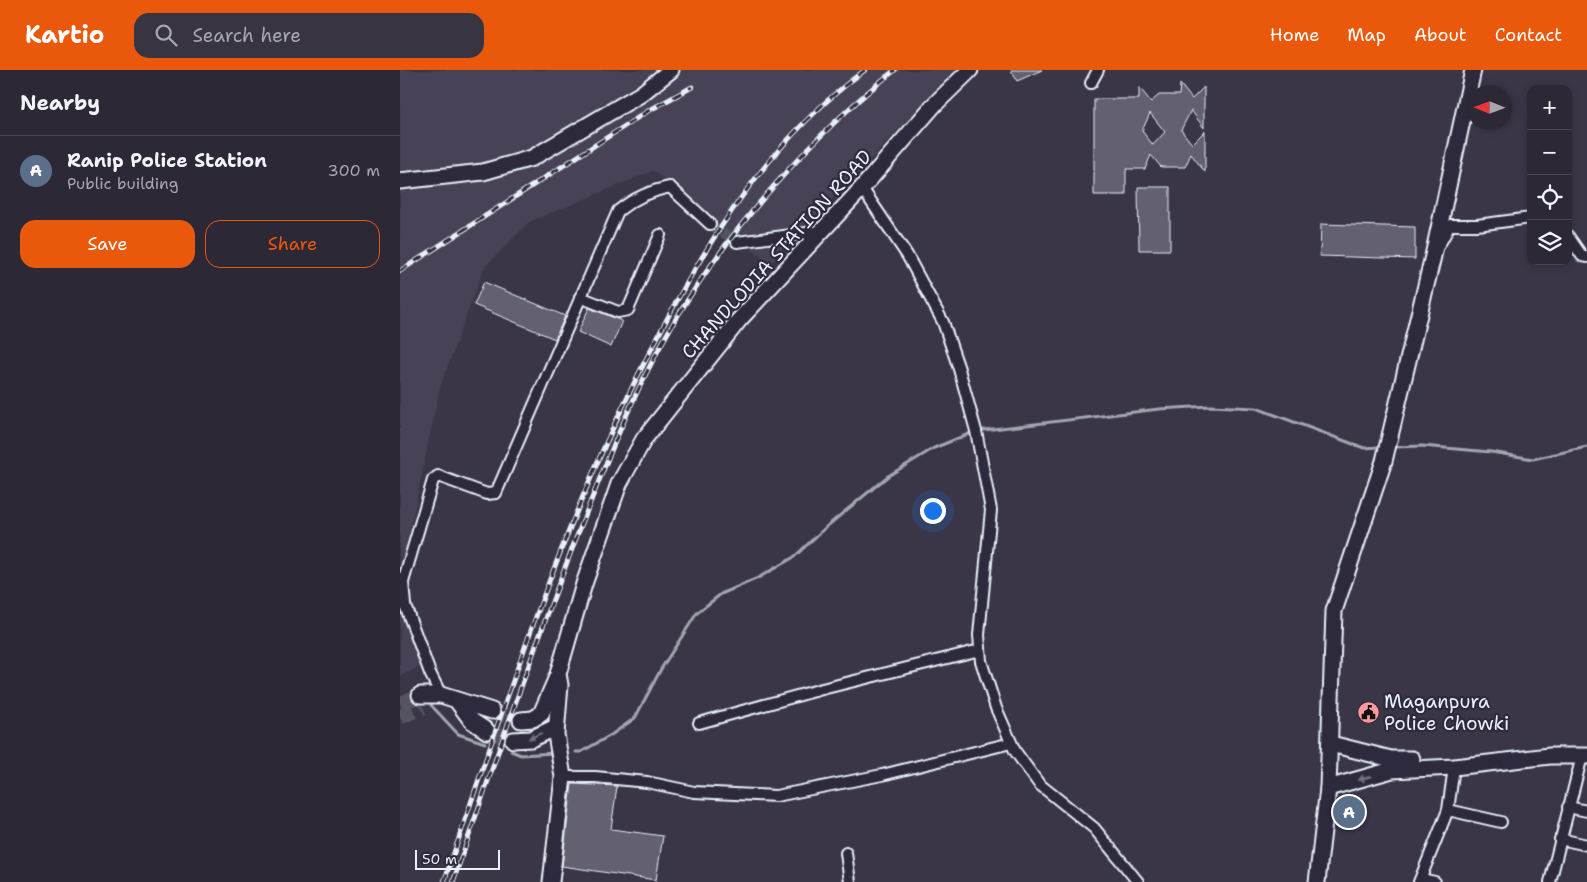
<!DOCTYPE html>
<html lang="en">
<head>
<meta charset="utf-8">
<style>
  :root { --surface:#2c2836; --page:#383442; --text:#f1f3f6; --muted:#a6a6ad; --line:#484451; --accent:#ea580c }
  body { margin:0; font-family:"Shantell Sans",sans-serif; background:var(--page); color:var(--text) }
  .controls { position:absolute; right:15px; top:15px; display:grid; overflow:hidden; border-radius:10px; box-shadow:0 2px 8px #0003 }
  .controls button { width:45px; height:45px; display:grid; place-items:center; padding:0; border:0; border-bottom:1px solid var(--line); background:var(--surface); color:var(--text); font:25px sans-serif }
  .compass { position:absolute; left:1067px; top:15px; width:45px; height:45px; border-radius:50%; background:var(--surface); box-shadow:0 2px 8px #0003; rotate:271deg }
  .scale { position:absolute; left:15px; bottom:12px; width:85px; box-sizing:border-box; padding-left:5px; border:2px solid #e8f1f8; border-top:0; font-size:14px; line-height:18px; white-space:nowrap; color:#e8f1f8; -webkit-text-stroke:4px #2f2a3d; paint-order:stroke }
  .you { position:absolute; left:532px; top:440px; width:18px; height:18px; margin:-12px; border:4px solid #fff; border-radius:50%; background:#1a73e8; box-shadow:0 0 0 8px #1a73e833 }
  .badge { display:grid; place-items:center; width:32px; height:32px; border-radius:50%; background:var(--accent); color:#fff; font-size:16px; font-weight:700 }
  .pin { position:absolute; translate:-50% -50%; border:2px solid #fff; box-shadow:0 1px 5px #0006 }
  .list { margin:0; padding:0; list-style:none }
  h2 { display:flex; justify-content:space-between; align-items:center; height:65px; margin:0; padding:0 20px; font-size:21px }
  h2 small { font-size:16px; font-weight:400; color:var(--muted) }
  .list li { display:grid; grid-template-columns:32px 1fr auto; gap:15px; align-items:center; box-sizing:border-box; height:70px; padding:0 20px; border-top:1px solid var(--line) }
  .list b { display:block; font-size:19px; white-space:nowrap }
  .list p { margin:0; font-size:16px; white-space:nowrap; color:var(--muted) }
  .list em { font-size:16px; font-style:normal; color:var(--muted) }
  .actions { display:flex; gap:10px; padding:15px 20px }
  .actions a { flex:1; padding:11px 0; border:1px solid var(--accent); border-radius:15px; text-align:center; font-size:18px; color:var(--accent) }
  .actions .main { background:var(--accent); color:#fff }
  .icon { flex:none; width:28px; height:28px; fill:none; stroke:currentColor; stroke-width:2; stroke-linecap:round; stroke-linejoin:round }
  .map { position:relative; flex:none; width:1187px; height:812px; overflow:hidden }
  header { display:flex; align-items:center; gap:30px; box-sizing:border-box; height:70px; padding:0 25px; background:var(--accent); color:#fff }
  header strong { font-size:24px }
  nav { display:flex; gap:28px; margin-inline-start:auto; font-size:18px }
  .search { width:350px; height:45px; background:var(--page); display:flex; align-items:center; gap:12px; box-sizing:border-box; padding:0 18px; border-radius:15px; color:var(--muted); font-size:19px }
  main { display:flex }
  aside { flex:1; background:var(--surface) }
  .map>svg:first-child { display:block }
</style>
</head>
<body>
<header>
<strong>Kartio</strong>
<div class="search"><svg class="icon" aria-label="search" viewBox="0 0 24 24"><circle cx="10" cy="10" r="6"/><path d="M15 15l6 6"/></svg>Search here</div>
<nav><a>Home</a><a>Map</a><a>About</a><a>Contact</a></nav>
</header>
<main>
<aside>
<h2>Nearby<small></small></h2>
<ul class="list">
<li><span class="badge" style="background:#5c6f8a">A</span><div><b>Ranip Police Station</b><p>Public building</p></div><em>300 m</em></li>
</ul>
<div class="actions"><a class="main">Save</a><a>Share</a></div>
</aside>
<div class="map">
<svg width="1187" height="812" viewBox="0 0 1187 812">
  <rect width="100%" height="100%" fill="#3a3648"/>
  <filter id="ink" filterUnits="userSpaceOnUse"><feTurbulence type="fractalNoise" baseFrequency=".02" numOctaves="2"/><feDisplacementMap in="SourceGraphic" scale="10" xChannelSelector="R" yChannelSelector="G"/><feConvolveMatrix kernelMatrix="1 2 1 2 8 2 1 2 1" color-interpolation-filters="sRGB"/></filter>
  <g filter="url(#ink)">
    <g fill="#464354">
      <polygon points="0,0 255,0 199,42 277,0 556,0 370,194 253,101 129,152 84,198 40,317 0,509"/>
      <polygon points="0,509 30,592 0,606"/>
    </g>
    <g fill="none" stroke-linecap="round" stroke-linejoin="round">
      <g stroke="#a2a6b1" stroke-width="3">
        <polyline points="995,377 1022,376 1091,382 1133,389 1187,377"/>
        <polyline points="31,635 58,664 85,673"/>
        <polyline points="111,681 121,685 154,683"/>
        <polyline points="176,682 181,682 211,665 235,648 261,599 297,543 321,524 358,508 394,487 426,457 488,406 534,378 576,361 759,339 810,336 856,338 964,378 979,377"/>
      </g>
    </g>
    <g fill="#636171" stroke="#e8f1f8" fill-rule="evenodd">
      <polygon points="611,0 642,0 617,11"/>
      <path d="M 780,14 L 792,29 L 804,17 L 804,58 L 791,40 L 781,60 L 792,74 L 805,61 L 805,102 L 791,84 L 785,97 L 761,97 L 751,85 L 745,99 L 726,99 L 726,125 L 694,125 L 694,29 L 739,29 L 739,17 L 751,32 L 759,25 L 779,25 ZM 750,43 L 765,62 L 753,75 L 742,61 Z"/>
      <polygon points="738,117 770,117 770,180 739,180"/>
      <polygon points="921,154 1015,157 1015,189 920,186"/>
      <polygon points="84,212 165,246 155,269 74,235"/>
      <polygon points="189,238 222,251 211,277 178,262"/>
      <polygon points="172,714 217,716 211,759 263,766 256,810 162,796"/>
    </g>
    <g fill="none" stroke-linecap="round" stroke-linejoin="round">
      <polyline stroke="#545262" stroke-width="10" stroke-dasharray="10 5" stroke-linecap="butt" points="310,154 337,172"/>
      <g stroke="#545262" stroke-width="15" stroke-dasharray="15 8" stroke-linecap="butt">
        <polyline points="0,634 20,625"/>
        <polyline points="92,641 121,650"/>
        <polyline points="0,647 23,637"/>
        <polyline points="87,661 113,670"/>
      </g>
      <defs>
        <g id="street">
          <polyline points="691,13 698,0"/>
          <polyline points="462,118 507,185 543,252 559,299 576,361 591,440 579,565 581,591 596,638 615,681 639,714 694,758 738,812"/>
          <polyline points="1168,166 1182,186 1187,187"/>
          <polyline points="337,172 422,161"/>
          <polyline points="1039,175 1050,155 1077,155 1131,148"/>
          <polyline points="180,227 218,242 228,240 260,165"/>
          <path d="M 41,625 L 30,603 L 5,535 L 3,512 L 33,410 L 38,406 L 87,424 L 96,423 L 218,141 C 234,128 249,121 270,117 L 310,154"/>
          <polyline points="299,653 422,619 580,580"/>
          <polyline points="163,707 195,707 247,712 294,722 376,726 482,705 611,673"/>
          <polyline points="1168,737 1187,741"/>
          <polyline points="1048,740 1101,752"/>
          <polyline points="1160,769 1187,775"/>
          <polyline points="446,783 450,812"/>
          <polyline points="1021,809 1035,812"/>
          <polyline points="1019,812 1048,740 1054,697"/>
          <polyline points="1150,812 1182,686"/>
        </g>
        <g id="secondary">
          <polyline points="0,111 83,102 132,88 241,24 271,0"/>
          <polyline points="20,625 41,625 92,641"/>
          <polyline points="57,631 72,651 87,661"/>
          <polyline points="121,650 133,649 141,644 157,607"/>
          <polyline points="113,670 131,669 156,657"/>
          <polyline points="931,674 991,689 1012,689"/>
          <polyline points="928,718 992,700 1054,697 1150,686 1187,686"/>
          <polyline points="151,812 163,707 156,664 160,615 158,604 184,514 219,414 244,369 339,250 462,118 534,35 570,0"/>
          <polyline points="917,812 928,718 934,541 984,391 1033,186 1073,0"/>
        </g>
      </defs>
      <use href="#street" stroke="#e8f1f8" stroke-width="14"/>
      <use href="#secondary" stroke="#e8f1f8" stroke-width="19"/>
      <use href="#street" stroke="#2f2a3d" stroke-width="10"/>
      <use href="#secondary" stroke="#2f2a3d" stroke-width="15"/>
      <defs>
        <g id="rail">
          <polyline points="0,201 248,41 292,17"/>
          <path d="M 44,812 C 107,628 165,443 256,270 C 309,167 370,70 465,0"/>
          <path d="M 53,812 C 93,696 133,580 177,466 C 206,392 236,315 277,247 C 330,159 414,63 495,0"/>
        </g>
      </defs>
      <use href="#rail" stroke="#e8f1f8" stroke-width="5"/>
      <use href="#rail" stroke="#2f2a3d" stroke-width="3" stroke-dasharray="9" stroke-linecap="butt"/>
    </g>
    <defs><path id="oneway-solid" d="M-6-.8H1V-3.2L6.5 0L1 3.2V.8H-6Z" transform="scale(1.25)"/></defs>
    <g fill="#70707e">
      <use href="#oneway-solid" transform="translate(135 666) rotate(156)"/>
      <use href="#oneway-solid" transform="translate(965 708) rotate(164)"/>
    </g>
  </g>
  <defs>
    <symbol id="civic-disc" viewBox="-11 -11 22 22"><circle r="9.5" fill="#ff9aa2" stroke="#2f2a3d"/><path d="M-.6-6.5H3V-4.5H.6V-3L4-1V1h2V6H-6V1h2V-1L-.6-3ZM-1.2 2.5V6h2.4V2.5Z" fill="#111"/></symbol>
  </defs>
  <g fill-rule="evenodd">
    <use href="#civic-disc" x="956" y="630" width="25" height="25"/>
  </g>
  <g text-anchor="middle" stroke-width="4.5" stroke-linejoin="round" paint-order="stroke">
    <g font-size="19" fill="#e8f1f8" stroke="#2f2a3d">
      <text transform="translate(376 184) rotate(-48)" y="7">CHANDLODIA STATION ROAD</text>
    </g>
    <g font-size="19" fill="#e8f1f8" stroke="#2f2a3d" text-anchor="start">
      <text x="984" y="638">Maganpura<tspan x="984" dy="22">Police Chowki</tspan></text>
    </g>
  </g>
</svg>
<div class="controls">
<button>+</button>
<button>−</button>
<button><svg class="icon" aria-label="locate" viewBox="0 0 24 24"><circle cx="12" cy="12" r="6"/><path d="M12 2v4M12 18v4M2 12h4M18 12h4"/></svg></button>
<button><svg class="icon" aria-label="layers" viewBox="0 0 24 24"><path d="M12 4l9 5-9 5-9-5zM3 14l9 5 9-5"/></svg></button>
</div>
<svg class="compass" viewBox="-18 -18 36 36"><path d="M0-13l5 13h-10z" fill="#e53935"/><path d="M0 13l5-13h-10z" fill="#a6a6ad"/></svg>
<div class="scale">50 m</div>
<div class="you"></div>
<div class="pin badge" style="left:949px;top:742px;background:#5c6f8a">A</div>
</div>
</main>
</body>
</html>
